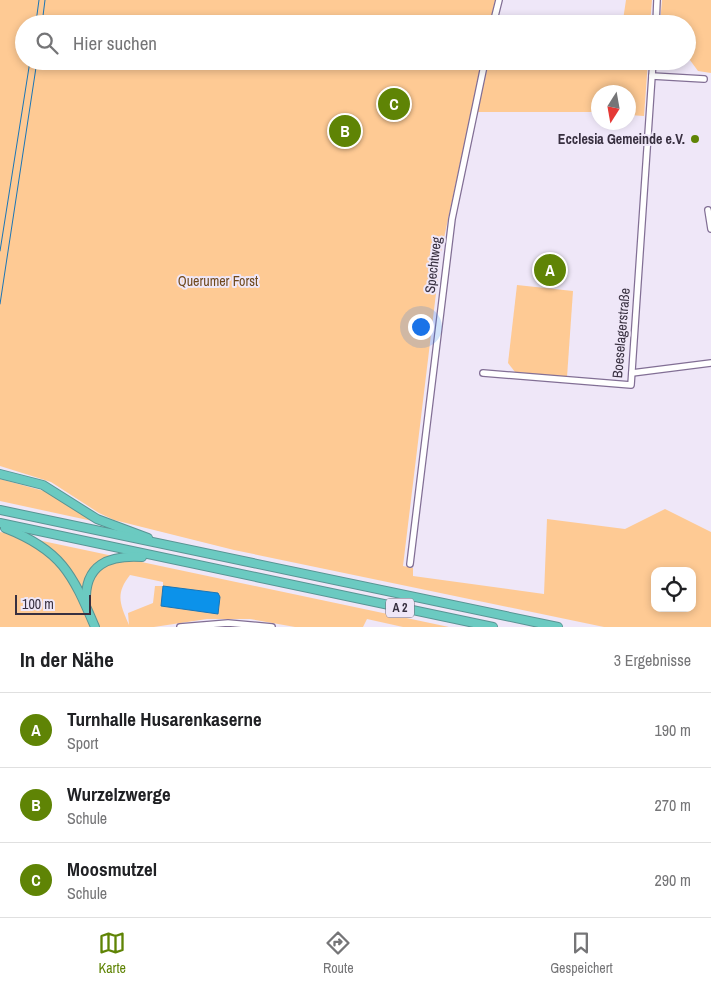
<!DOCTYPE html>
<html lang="de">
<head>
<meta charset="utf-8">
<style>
  :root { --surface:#fff; --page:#f2f2f2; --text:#202124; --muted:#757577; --line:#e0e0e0; --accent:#5f8405 }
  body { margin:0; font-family:"Archivo Narrow",sans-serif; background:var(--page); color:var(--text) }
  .controls { position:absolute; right:15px; bottom:15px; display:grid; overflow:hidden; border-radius:10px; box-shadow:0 2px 8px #0003 }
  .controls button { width:45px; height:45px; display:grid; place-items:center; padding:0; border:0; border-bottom:1px solid var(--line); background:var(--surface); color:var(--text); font:25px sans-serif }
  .compass { position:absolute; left:591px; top:85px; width:45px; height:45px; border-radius:50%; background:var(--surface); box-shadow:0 2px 8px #0003; rotate:191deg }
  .scale { position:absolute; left:15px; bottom:12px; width:76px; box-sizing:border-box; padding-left:5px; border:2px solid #383040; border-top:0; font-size:14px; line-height:18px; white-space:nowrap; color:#383040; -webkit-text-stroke:4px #efe7f8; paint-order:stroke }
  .you { position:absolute; left:420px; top:326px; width:18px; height:18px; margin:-12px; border:4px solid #fff; border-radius:50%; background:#1a73e8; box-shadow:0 0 0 8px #1a73e833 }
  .badge { display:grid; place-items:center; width:32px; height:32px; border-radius:50%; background:var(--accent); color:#fff; font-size:16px; font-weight:700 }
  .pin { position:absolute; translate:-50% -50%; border:2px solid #fff; box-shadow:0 1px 5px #0006 }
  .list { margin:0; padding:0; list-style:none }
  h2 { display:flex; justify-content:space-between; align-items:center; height:65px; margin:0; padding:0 20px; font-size:21px }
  h2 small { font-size:16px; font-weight:400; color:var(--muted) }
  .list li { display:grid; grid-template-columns:32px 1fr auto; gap:15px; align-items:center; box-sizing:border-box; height:75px; padding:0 20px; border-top:1px solid var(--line) }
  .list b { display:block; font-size:19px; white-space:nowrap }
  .list p { margin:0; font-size:16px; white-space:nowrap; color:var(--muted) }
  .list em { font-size:16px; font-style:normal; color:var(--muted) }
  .icon { flex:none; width:28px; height:28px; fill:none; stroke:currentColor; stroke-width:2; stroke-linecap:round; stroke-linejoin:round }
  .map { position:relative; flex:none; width:711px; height:627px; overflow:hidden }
  .search { position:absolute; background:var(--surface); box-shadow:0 2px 8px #0003; left:15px; right:15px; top:15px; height:55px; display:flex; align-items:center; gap:12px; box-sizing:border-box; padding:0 18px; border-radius:28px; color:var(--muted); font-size:19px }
  .sheet { height:290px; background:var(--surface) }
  nav { display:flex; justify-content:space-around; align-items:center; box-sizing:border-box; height:70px; border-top:1px solid var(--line); background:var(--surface); font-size:14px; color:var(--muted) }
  nav a { display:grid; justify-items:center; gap:2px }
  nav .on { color:var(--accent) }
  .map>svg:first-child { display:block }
</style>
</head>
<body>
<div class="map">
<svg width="711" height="627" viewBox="0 0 711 627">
  <rect width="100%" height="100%" fill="#efe7f8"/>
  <g fill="#feca94" fill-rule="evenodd">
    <path d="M 0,0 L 495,0 L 490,24 L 24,24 L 24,61 L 482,61 L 441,252 L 403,566 L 413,568 L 413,576 L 544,594 L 547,519 L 625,529 L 665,509 L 711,532 L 711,627 L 604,627 L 234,550 L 114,520 L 99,513 L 51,482 L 0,466 ZM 655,571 L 692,571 L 692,608 L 655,608 Z"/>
    <polygon points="626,0 652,0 650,24 498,24 499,19 623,20"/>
    <polygon points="662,0 711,0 711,73 698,71 687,56 687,24 660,24"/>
    <polygon points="489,61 648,61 644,116 629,115 628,92 598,92 598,112 477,112"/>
    <polygon points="517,285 573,291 567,377 515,372 508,363"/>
    <polygon points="0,479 44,491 97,522 0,501"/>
    <path d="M 0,532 L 449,627 L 403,627 L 367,619 L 363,627 L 295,627 L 250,619 L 207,619 L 154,627 L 0,627 ZM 130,575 L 163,582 L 163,586 L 155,586 L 153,603 L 128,613 L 129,625 C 120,604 115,594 130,575 Z"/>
  </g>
  <polygon fill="#0c92ea" stroke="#1975b7" points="163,586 218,593 220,597 218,614 161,606"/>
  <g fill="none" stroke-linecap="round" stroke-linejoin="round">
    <g stroke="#1975b7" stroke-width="1">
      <polyline points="36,22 39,0"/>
      <polyline points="42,24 45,0"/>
      <polyline points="0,251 30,61"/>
      <polyline points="0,304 37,61"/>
    </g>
    <defs>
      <g id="minor">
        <polyline points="493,24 499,0"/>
        <polyline points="656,24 657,0"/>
        <polyline points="652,76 704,79"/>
        <polyline points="708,210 711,229"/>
        <polyline points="483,373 631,385 653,61"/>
        <polyline points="632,373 711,363"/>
        <polyline points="410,564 452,219 485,61"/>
        <polyline points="180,627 228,623 272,627"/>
      </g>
      <g id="highway">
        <polyline points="0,474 43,485 97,519 148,538"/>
        <polyline points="0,510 558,627"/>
        <polyline points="0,523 493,627"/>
        <path d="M 5,528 C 61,550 72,573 95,627"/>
        <path d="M 86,603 C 84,564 109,555 142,557"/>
      </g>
    </defs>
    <use href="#minor" stroke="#826f95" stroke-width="8"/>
    <use href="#highway" stroke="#599494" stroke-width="10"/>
    <use href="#minor" stroke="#fff" stroke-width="5.5"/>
    <use href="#highway" stroke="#6bcac1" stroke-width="8"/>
  </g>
  <circle fill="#5f8405" stroke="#efe7f8" stroke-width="2" cx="695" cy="139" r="5"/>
  <g text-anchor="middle" stroke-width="4" stroke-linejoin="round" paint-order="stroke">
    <rect fill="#efe7f8" stroke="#6f6777" stroke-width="1" x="386" y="598.5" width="28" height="19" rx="4"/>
    <g font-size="12" font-weight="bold" fill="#383040">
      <text x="400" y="612">A 2</text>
    </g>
    <g font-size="14" font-weight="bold" fill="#383040" stroke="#efe7f8" text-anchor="end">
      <text x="685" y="144">Ecclesia Gemeinde e.V.</text>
    </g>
    <g font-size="14" fill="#383040" stroke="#efe7f8">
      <text transform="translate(433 265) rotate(-83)" y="5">Spechtweg</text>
      <text transform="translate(621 333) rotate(-85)" y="5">Boeselagerstraße</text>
    </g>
    <g font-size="14" fill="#6f491d" stroke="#efe7f8">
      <text x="218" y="286">Querumer Forst</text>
    </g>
  </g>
</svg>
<div class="controls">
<button><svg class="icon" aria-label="locate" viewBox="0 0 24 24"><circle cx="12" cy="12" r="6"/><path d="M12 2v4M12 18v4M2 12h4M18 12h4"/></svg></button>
</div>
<svg class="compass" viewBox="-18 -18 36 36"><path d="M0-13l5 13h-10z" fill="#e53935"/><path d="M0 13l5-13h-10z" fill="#757577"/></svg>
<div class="scale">100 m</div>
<div class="you"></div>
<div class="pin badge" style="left:550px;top:270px">A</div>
<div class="pin badge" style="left:345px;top:131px">B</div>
<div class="pin badge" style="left:394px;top:104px">C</div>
<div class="search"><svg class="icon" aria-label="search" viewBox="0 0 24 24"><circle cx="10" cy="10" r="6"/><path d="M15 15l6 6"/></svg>Hier suchen</div>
</div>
<section class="sheet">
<h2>In der Nähe<small>3 Ergebnisse</small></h2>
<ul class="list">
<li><span class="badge">A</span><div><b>Turnhalle Husarenkaserne</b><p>Sport</p></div><em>190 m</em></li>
<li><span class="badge">B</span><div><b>Wurzelzwerge</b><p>Schule</p></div><em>270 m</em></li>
<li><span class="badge">C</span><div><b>Moosmutzel</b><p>Schule</p></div><em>290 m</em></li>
</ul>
</section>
<nav>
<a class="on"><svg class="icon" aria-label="map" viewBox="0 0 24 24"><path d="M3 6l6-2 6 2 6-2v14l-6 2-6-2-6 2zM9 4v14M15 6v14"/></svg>Karte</a>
<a><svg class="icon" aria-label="directions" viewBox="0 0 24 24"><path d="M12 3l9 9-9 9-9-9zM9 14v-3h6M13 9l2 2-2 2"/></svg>Route</a>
<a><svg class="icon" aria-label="saved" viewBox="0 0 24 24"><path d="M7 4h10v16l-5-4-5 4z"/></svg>Gespeichert</a>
</nav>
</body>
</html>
